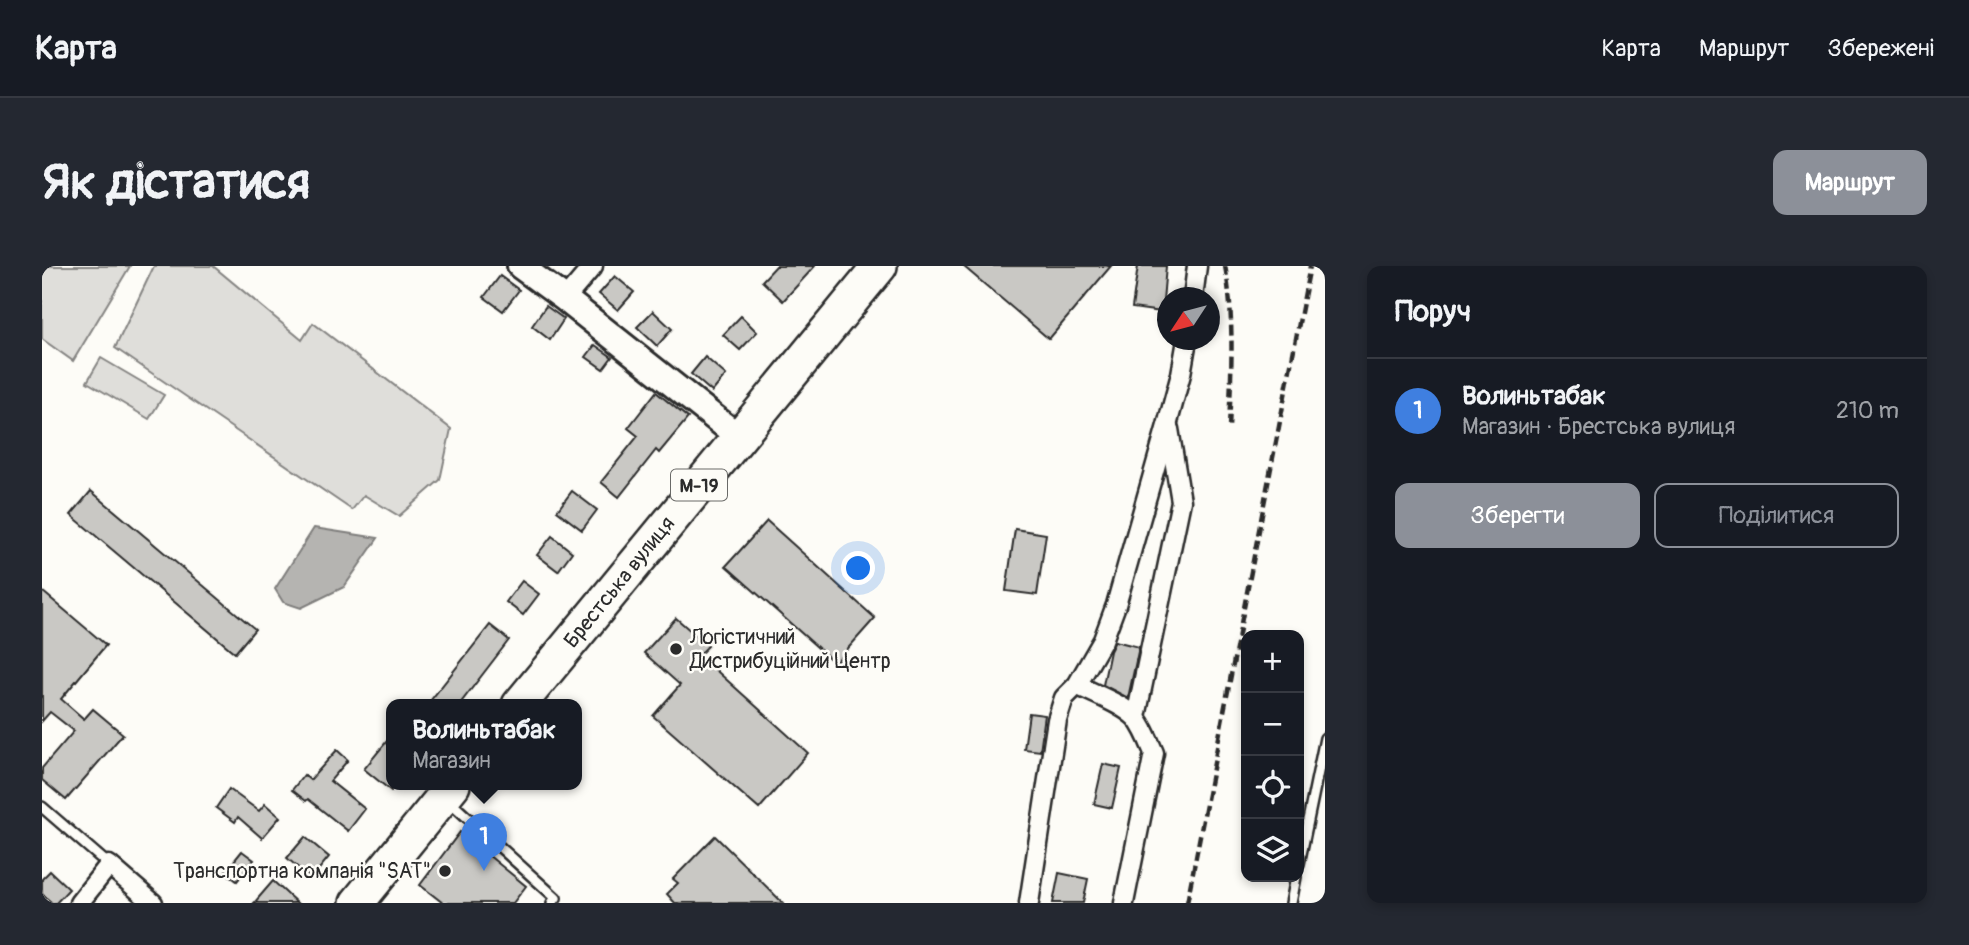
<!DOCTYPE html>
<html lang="uk">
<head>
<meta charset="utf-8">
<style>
  :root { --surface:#171b24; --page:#242831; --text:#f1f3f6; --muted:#9ea1a6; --line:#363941; --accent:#8c9099 }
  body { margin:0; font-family:Pangolin,sans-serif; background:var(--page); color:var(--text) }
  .controls { position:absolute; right:21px; bottom:21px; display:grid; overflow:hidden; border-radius:14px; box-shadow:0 4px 10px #0003 }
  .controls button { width:63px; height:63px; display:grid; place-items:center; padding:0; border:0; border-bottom:2px solid var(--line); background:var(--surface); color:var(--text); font:35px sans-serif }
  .compass { position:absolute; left:1115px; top:21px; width:63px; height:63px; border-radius:50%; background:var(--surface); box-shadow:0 4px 10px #0003; rotate:234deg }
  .you { position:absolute; left:817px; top:303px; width:24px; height:24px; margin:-18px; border:5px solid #fff; border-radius:50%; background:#1a73e8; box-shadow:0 0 0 10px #1a73e833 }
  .badge { display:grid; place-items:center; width:46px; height:46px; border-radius:50%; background:var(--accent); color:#fff; font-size:23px; font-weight:700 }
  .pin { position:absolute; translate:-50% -58px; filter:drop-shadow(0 2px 4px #0008) }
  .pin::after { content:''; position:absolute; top:37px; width:24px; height:21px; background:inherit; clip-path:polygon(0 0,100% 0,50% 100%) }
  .popup { position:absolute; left:344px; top:433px; width:196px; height:91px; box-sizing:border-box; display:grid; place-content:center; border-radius:14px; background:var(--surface); filter:drop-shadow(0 2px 5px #0005); font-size:23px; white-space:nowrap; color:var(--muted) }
  .popup b { font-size:26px; color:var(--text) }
  .popup::after { content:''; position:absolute; left:50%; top:100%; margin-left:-14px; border:14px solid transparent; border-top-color:var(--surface) }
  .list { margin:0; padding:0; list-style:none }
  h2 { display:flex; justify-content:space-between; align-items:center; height:91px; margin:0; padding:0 28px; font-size:30px }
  h2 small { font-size:23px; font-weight:400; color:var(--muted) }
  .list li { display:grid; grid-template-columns:46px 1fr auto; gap:21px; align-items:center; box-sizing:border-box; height:105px; padding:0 28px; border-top:2px solid var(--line) }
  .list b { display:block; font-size:26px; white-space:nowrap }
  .list p { margin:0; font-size:23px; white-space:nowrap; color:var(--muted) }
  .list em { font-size:23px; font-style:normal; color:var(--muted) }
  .actions { display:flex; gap:14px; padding:21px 28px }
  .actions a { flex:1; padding:16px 0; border:2px solid var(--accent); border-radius:14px; text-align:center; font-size:24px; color:var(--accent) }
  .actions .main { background:var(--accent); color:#fff }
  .icon { flex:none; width:38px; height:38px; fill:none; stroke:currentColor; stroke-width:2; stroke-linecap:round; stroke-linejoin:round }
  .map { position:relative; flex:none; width:1283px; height:637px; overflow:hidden; border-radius:14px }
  header { display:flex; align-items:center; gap:42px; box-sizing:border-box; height:98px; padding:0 35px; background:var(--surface); border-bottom:2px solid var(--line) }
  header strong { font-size:33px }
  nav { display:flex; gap:38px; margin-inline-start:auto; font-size:24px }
  .intro { display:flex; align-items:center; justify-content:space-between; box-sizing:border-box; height:168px; padding:0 42px }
  h1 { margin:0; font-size:49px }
  .button { padding:18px 32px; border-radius:14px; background:var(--accent); color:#fff; font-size:24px; font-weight:700 }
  main { display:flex; gap:42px; padding:0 42px }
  aside { flex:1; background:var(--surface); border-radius:14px; box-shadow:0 4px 10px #0003 }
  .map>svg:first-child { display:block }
</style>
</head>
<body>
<header>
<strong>Карта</strong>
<nav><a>Карта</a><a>Маршрут</a><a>Збережені</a></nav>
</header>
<div class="intro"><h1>Як дістатися</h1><a class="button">Маршрут</a></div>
<main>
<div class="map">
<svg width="1283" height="637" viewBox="0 0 1283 637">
  <rect width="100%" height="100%" fill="#fdfcf7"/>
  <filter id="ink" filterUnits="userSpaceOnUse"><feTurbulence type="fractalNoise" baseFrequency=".0143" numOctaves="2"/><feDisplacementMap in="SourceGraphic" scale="14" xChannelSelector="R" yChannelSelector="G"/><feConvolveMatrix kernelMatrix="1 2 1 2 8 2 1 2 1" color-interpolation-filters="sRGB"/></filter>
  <g filter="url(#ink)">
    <g fill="#dfdeda" stroke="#858482" stroke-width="2">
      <polygon points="0,0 88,0 31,95 0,73"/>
      <polygon points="112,0 171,0 260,74 271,57 409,163 398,214 357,250 322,229 310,244 73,82"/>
      <polygon points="59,92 122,129 107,153 45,116"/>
    </g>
    <polygon fill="#b5b4b1" stroke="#7e7d7b" stroke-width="2" points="272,262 336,272 302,321 259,342 241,336 233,323"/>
    <g fill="#c9c8c4" stroke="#2b2b2b" stroke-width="2">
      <polygon points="734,0 773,0 741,35 720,15"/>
      <polygon points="921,0 1069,0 1007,73"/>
      <polygon points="1096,0 1124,0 1120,46 1090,42"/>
      <polygon points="458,10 477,24 461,45 442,31"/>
      <polygon points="573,10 592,26 576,44 557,28"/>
      <polygon points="504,40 522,53 508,74 490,60"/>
      <polygon points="611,45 630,63 615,80 595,61"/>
      <polygon points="699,50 715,66 698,84 681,69"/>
      <polygon points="553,79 570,91 561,103 544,91"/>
      <polygon points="663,91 684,109 670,126 649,108"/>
      <polygon points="614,126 646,152 617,187 614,184 577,231 559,216 596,170 586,162"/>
      <polygon points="49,225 213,363 193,387 29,249"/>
      <polygon points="530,225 555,244 540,264 515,245"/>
      <polygon points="725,255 833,352 793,397 684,300"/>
      <polygon points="973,263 1004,268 995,329 964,325"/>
      <polygon points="510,270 530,286 516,305 495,289"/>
      <polygon points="480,315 497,328 481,349 464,336"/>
      <polygon points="0,325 64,379 19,433 42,453 51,443 81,468 24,534 0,514 0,502 32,465 8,446 0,455"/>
      <polygon points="634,352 666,380 657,389 766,487 717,543 611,450 638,419 602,387"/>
      <polygon points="448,359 467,374 417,439 385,439"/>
      <polygon points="1073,375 1097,381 1086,432 1061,419 1068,385"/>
      <polygon points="987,447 1003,449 998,485 982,483"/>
      <polygon points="349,470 349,525 322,503"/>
      <polygon points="295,484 306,494 288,515 323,543 306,565 266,533 264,535 250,524 262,509 268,514"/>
      <polygon points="1061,498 1079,502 1070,542 1052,538"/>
      <polygon points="187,523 217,545 223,538 238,551 220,572 196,551 193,556 174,542"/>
      <polygon points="418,566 484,620 471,637 401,637 378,619"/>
      <polygon points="673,570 741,637 633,637 625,628 636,617 631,613"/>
      <polygon points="263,571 287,591 269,613 245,592"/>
      <polygon points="200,585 212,594 195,615 183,606"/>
      <polygon points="8,605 27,623 14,637 10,637 0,628 0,613"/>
      <polygon points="1017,607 1046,613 1041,637 1011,637"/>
      <polygon points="231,615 255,637 212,637"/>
    </g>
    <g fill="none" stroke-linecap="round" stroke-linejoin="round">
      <defs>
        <g id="lane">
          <polyline points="406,534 514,632 510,637"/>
          <polyline points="0,541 67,599"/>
          <polyline points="1257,598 1283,472"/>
          <polyline points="1249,637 1254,611"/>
        </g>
        <g id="street">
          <polyline points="1151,32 1155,0"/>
          <polyline points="523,33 551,0"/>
          <path d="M 1035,419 C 1052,428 1081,438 1094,452 C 1102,462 1107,475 1112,487 L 1082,637"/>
          <polyline points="1094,451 1139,235 1127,163"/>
          <polyline points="37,637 67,599 111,637"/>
          <polyline points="987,637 1015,454 1022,432 1035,419 1061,374 1074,339 1126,156 1139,108 1145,74"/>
        </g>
        <polyline id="secondary" points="478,0 523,33 697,171"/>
        <g id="highway">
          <polyline points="477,439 838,0"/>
          <polyline points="315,637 411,519"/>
        </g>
      </defs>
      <use href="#lane" stroke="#2b2b2b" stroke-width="14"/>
      <use href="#street" stroke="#2b2b2b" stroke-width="23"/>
      <use href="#secondary" stroke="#2b2b2b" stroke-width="30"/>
      <use href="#highway" stroke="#2b2b2b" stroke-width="38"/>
      <use href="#lane" stroke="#fdfcf7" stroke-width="9"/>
      <use href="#street" stroke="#fdfcf7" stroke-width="18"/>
      <use href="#secondary" stroke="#fdfcf7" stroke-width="24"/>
      <use href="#highway" stroke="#fdfcf7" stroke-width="33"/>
      <g stroke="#2b2b2b" stroke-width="4.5" stroke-dasharray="10 5" stroke-linecap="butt">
        <path d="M 1183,0 C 1193,53 1189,110 1187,163"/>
        <polyline points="1145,637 1268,0"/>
      </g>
    </g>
  </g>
  <g fill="#2b2b2b" stroke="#fdfcf7" stroke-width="2.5">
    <circle cx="634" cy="383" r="7"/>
    <circle cx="403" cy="605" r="7"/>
  </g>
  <g text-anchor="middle" stroke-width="5" stroke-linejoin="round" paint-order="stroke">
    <rect fill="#fdfcf7" stroke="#6a6a68" stroke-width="2" x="629" y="203.5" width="56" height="31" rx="5"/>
    <g font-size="19" font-weight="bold" fill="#2b2b2b">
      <text x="657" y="226">М-19</text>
    </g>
    <g font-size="21" fill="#2b2b2b" stroke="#fdfcf7">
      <text transform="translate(577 316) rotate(-51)" y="7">Брестська вулиця</text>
    </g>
    <g font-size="21" fill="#2b2b2b" stroke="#fdfcf7" text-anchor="start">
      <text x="648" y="378">Логістичний<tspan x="648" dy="24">Дистрибуційний Центр</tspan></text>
      <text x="389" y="612" text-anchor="end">Транспортна компанія "SAT"</text>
    </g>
  </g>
</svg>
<div class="controls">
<button>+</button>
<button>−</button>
<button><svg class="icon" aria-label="locate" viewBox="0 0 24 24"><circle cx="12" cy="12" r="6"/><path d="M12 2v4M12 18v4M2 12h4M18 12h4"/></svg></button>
<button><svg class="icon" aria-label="layers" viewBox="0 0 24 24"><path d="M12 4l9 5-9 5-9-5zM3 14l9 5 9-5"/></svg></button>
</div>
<svg class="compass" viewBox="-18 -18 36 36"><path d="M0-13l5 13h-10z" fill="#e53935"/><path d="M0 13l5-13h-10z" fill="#9ea1a6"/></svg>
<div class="you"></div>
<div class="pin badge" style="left:442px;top:605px;background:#3f7fe0">1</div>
<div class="popup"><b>Волиньтабак</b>Магазин</div>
</div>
<aside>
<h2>Поруч<small></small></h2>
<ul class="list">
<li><span class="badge" style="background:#3f7fe0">1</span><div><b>Волиньтабак</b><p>Магазин · Брестська вулиця</p></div><em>210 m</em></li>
</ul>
<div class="actions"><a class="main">Зберегти</a><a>Поділитися</a></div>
</aside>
</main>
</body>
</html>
